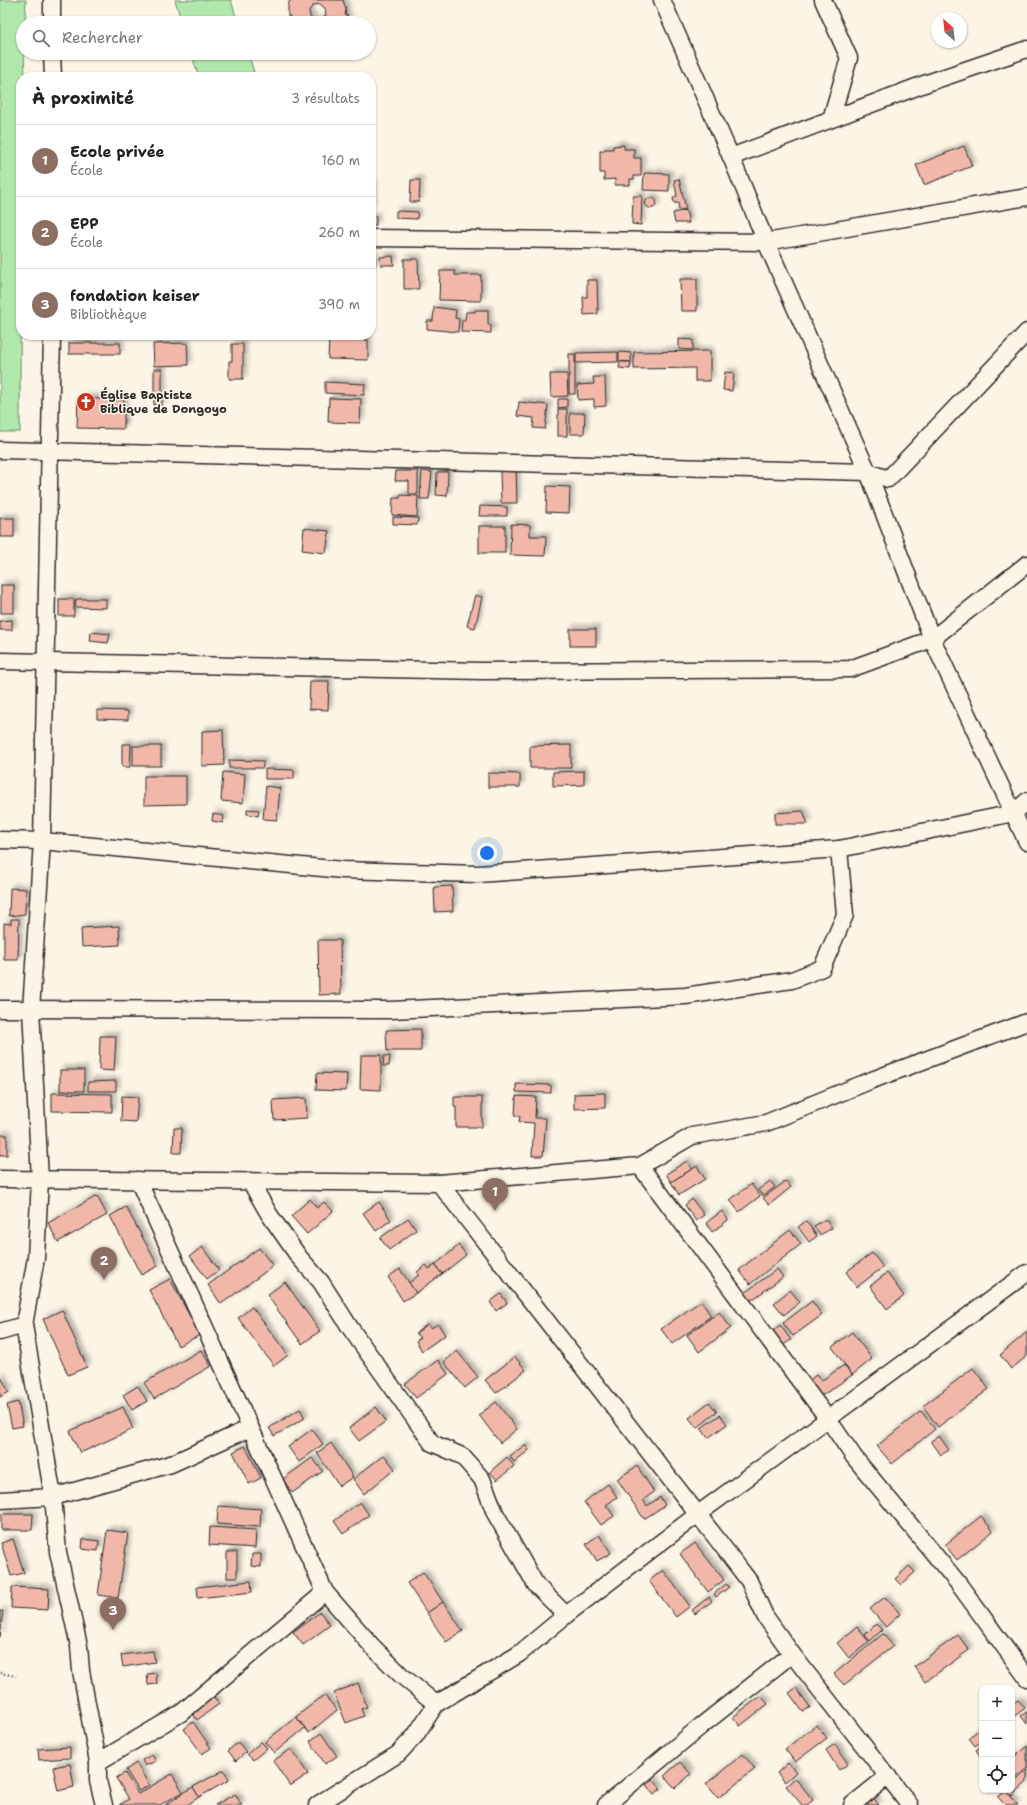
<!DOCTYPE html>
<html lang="fr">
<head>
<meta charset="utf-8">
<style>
  :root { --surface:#fff; --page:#f6f6f6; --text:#222; --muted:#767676; --line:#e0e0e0; --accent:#0b8043 }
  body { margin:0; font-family:"Shantell Sans",sans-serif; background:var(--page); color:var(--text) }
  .controls { position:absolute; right:12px; bottom:12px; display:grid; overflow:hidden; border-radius:8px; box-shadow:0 1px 3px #0004 }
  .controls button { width:36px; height:36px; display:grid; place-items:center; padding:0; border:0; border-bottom:1px solid var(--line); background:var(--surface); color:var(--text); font:20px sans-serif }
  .compass { position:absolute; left:931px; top:12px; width:36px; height:36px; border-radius:50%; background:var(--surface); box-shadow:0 1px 3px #0004; rotate:333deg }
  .you { position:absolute; left:487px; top:853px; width:14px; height:14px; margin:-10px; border:3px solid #fff; border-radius:50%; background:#1a73e8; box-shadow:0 0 0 6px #1a73e833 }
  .badge { display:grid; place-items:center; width:26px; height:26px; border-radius:50%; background:var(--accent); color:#fff; font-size:13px; font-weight:700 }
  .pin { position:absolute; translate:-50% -33px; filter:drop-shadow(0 1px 2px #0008) }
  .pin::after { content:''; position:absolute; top:21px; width:14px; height:12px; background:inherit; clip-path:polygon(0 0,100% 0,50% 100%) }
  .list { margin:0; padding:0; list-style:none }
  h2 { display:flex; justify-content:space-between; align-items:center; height:52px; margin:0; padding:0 16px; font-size:17px }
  h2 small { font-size:13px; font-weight:400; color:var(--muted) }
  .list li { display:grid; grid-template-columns:26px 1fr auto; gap:12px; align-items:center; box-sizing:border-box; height:72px; padding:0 16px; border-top:1px solid var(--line) }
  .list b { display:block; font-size:15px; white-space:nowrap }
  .list p { margin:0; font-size:13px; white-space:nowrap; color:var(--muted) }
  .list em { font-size:13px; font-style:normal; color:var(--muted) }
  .icon { flex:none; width:22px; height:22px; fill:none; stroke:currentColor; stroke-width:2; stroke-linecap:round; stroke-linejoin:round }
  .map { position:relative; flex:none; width:1027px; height:1805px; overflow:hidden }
  .search { position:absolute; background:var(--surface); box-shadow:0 1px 3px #0004; left:16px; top:16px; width:360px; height:44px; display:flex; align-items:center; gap:10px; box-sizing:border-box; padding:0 14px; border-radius:22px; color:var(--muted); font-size:15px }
  .panel { position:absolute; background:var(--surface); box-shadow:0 1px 3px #0004; left:16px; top:72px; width:360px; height:268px; border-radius:16px }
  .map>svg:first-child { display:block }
</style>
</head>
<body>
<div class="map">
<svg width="1027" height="1805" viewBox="0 0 1027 1805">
  <defs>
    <filter id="shadow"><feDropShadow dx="3.5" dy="-3.5" stdDeviation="2" flood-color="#0004"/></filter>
  </defs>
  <rect width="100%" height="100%" fill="#fcf5e5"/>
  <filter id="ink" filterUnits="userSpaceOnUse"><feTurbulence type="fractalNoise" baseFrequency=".025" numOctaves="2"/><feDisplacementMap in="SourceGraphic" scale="8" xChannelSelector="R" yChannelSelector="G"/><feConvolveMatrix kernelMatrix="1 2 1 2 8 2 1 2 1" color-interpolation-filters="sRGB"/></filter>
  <g filter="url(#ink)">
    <g fill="#b0e7aa" stroke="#6e896a">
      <polygon points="0,0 26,0 25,23 23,23 25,77 21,77 20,432 0,432"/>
      <polygon points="175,0 231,0 238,23 182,23"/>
      <polygon points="191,53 248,53 254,72 239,77 199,77"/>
    </g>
    <g fill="#f1b8aa" stroke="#2b2b2b" fill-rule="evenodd" filter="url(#shadow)">
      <path d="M 290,0 L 343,0 L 346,10 L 345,15 L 348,16 L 347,22 L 291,23 L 290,16 L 288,17 L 288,5 ZM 320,4 L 325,8 L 326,15 L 322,20 L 316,21 L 310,17 L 309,10 L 314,5 Z"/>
      <polygon points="624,145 624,149 634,149 634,158 641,158 641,176 634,176 634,179 630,179 630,185 615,185 615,179 604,180 604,173 600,173 600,151 604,151 604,149 613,149 613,146"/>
      <polygon points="964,146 972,166 924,185 916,165"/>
      <polygon points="644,173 669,174 669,191 643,190"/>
      <polygon points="679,179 686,209 679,210 678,203 674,203 673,198 677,196 674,180"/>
      <polygon points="411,180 420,180 419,202 410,202"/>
      <polygon points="371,184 373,184 372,207 371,207"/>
      <polygon points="633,196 642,196 641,225 632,224"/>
      <circle cx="651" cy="203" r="5.5"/>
      <polygon points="686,210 689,223 675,223 673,213"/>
      <polygon points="396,211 418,212 417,219 396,218"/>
      <rect x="371" y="216" width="5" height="9"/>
      <polygon points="393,256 394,265 381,265 380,257"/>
      <rect x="371" y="257" width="4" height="10"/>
      <polygon points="404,259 418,259 419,289 404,289"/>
      <polygon points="440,271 455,271 455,275 481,275 481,301 439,300"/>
      <polygon points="680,279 697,279 697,311 681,311"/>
      <polygon points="587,280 597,280 598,314 584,315 583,297 587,297"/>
      <polygon points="434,307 456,310 455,318 459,319 458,332 427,329 427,321 433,321"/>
      <polygon points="475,310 488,310 488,325 491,325 491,333 461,332 462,320 465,320 466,312 475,312"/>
      <polygon points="329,339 368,340 368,360 328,359"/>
      <polygon points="679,339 693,340 693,350 679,349"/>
      <rect x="69" y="343" width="51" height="11"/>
      <polygon points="187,343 188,365 154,366 153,344"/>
      <polygon points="232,344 243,344 243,379 229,379 229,361 232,361"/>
      <polygon points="710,351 710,381 695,381 695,368 634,369 634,352"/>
      <polygon points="618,352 618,362 576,363 576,353"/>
      <polygon points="619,352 631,353 631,362 619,361"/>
      <rect x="569" y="354" width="6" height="40"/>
      <polygon points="620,362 631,362 630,369 619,368"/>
      <rect x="154" y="369" width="8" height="36"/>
      <polygon points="725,372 734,373 732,391 723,390"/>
      <polygon points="550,374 567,374 568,396 551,397"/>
      <polygon points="593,377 605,377 606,406 594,407 594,399 578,400 577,385 594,384"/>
      <polygon points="325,382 365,384 364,395 325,393"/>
      <polygon points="78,398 124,400 124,429 77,428"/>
      <polygon points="329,398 361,399 360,423 328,422"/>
      <polygon points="558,399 567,399 567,407 558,408"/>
      <polygon points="519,402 548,405 545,429 533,428 534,418 517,416"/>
      <rect x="558" y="409" width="9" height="27"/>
      <polygon points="570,413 585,413 584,434 570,434"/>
      <polygon points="516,469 517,503 501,503 500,470"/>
      <polygon points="396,471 418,471 418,494 409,494 409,481 395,481"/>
      <polygon points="422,471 432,472 429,499 420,499"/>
      <polygon points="437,472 448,472 447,496 436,495"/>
      <polygon points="547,486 570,487 569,513 546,512"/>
      <polygon points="400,495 418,496 417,517 392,515 393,498 400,498"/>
      <polygon points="480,506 507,507 507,516 479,516"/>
      <polygon points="393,517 418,518 417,525 393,524"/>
      <rect x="0" y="518" width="14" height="19"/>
      <polygon points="511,524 530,525 530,536 546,536 545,556 510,555"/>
      <rect x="479" y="526" width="26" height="27"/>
      <polygon points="304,528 329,531 326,553 302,550"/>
      <rect x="1" y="585" width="13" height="28"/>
      <polygon points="475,595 482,597 475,628 467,626"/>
      <rect x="59" y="599" width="15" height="17"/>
      <polygon points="76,599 106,599 106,608 75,607"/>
      <polygon points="12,620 12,630 0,630 0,621"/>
      <rect x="570" y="629" width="26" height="17"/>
      <polygon points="91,632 110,634 108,643 90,641"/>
      <polygon points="310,681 329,681 328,710 309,709"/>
      <polygon points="97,710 128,711 128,720 97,719"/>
      <polygon points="223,730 224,765 202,766 202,731"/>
      <polygon points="122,744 131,744 130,767 122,767"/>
      <polygon points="571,745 571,768 530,768 530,746"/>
      <rect x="133" y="746" width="28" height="20"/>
      <polygon points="229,760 263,761 263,768 229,768"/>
      <polygon points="265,769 294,770 294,779 265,779"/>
      <polygon points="584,771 584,785 553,786 553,772"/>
      <polygon points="223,772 245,774 243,803 221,801"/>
      <polygon points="488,773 520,774 520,787 488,787"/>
      <polygon points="144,776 186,776 186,804 144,805"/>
      <polygon points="266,786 280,788 277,820 263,819"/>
      <polygon points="247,809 259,810 258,816 247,814"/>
      <polygon points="803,811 808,824 775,824 775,813"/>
      <polygon points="213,814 224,816 223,823 212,821"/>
      <polygon points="452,886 453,911 435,912 434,887"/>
      <polygon points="10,888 26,889 25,914 9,916"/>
      <polygon points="11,919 19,919 18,960 4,960 4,923 11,924"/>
      <polygon points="119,926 120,945 82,947 81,928"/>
      <polygon points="318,940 340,940 341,994 319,995"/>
      <polygon points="421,1029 421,1051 387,1051 386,1030"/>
      <polygon points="100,1036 116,1036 114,1071 99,1070"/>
      <polygon points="361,1055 381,1055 381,1090 360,1089"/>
      <polygon points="384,1056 390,1056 389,1066 383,1066"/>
      <rect x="60" y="1070" width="24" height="21"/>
      <polygon points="317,1073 347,1074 346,1091 316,1090"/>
      <polygon points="116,1081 116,1091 88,1091 88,1082"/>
      <polygon points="516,1084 551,1085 551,1093 516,1092"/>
      <polygon points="52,1093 112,1094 112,1112 52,1111"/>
      <polygon points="605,1093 605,1108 574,1109 574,1094"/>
      <polygon points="122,1096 138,1097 136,1122 121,1121"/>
      <polygon points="516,1096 536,1097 535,1118 546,1118 543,1156 532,1156 534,1123 519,1122 520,1116 515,1116"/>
      <polygon points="454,1097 482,1097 482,1127 456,1127 456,1107 454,1107"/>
      <polygon points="306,1098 307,1118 274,1120 273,1100"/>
      <polygon points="174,1128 182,1128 181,1153 173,1153"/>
      <rect x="0" y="1135" width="7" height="20"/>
      <polygon points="687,1161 692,1169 671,1182 666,1174"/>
      <polygon points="697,1166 705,1179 679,1195 671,1182"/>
      <polygon points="770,1181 775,1187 763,1196 758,1190"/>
      <polygon points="786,1181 791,1187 769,1205 763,1198"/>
      <polygon points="751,1184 760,1196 739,1212 730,1200"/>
      <polygon points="97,1196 107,1215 58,1242 48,1223"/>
      <polygon points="310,1199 317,1208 324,1202 333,1211 307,1234 291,1216"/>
      <polygon points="692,1199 704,1215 696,1221 685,1205"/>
      <polygon points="379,1202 391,1220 376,1231 363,1213"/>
      <polygon points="126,1207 158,1266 141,1275 110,1216"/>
      <polygon points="722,1211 728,1220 712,1232 706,1223"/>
      <polygon points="408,1218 416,1230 389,1250 380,1238"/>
      <polygon points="826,1219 832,1228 820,1235 814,1226"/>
      <polygon points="806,1221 817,1236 809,1242 798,1227"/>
      <polygon points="790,1230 801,1244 750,1284 739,1270"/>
      <polygon points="459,1245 466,1255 442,1274 435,1265"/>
      <polygon points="202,1247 219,1270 207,1279 190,1256"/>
      <polygon points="259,1248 273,1266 221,1304 208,1285"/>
      <polygon points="872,1253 883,1267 857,1287 846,1272"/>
      <polygon points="426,1265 429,1269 435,1265 442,1274 416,1293 409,1283 419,1275 417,1272"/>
      <polygon points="400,1269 416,1293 403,1301 388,1277"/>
      <polygon points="777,1269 783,1277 749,1302 743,1294"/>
      <polygon points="887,1273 904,1296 887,1309 870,1286"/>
      <polygon points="170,1279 200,1335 178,1346 149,1290"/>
      <polygon points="285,1282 320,1331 302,1344 267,1295"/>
      <polygon points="790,1290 800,1302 784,1315 774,1303"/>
      <polygon points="501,1294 507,1303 496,1311 490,1302"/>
      <polygon points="701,1301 711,1316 672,1344 661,1329"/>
      <polygon points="812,1301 822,1315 793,1336 783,1323"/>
      <polygon points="252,1307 288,1355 274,1366 238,1318"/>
      <polygon points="62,1310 87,1367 68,1375 43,1319"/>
      <polygon points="719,1312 731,1328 699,1352 687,1335"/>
      <polygon points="428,1324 431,1328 438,1324 445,1335 422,1351 416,1341 420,1338 416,1333"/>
      <polygon points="780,1325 791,1340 783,1345 773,1331"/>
      <polygon points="852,1332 872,1359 852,1375 832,1347"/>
      <polygon points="1027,1332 1027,1356 1011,1369 1000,1355"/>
      <polygon points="201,1350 211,1366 154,1399 144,1383"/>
      <polygon points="457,1351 478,1377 465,1388 444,1362"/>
      <polygon points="515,1357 526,1370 496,1393 485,1380"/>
      <polygon points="438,1360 448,1374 416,1398 405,1384"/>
      <polygon points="844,1365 852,1375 823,1395 813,1394 806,1383 816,1375 821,1381"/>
      <polygon points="973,1368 989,1389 938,1427 923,1406"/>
      <polygon points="0,1375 9,1392 0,1397"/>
      <polygon points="138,1386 147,1401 132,1410 123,1395"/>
      <polygon points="18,1402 23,1426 12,1428 7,1405"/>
      <polygon points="496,1402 517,1429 500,1443 479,1415"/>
      <polygon points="709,1402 717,1412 697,1428 689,1418"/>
      <polygon points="123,1407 133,1429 80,1453 70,1431"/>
      <polygon points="376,1407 386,1421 359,1441 349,1428"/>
      <polygon points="300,1409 305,1418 274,1436 269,1428"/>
      <polygon points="921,1411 935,1429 892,1464 877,1446"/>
      <polygon points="720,1415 727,1424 708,1438 701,1428"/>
      <polygon points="312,1429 323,1444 299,1462 288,1447"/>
      <polygon points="939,1436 949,1450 941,1455 931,1441"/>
      <polygon points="331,1443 353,1477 339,1486 317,1453"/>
      <polygon points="525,1445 529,1450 514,1462 510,1456"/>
      <polygon points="245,1446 261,1478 249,1484 233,1452"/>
      <polygon points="384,1455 395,1469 364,1494 353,1479"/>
      <polygon points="507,1457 514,1466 497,1480 490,1472"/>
      <polygon points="312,1458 323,1471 292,1493 283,1479"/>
      <polygon points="637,1466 654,1492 643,1500 647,1506 660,1497 665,1505 644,1519 617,1479"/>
      <polygon points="608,1484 617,1497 606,1505 614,1516 601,1525 584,1502"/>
      <polygon points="360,1502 369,1515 343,1534 334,1521"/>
      <polygon points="218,1506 261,1509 260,1527 217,1524"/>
      <polygon points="1,1514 33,1514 32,1530 1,1530"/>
      <polygon points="981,1516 993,1531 957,1560 945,1545"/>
      <polygon points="210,1527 256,1530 255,1548 209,1545"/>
      <polygon points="107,1530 128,1533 118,1598 98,1595"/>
      <polygon points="599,1535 611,1553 597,1561 586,1544"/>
      <polygon points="13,1539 24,1573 11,1576 1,1543"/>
      <polygon points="83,1539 99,1541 98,1551 82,1549"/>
      <polygon points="695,1543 724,1580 708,1592 680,1554"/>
      <rect x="227" y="1552" width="10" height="26"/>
      <polygon points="252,1554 261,1554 261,1567 251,1566"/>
      <polygon points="909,1566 915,1572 901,1585 895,1579"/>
      <polygon points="663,1570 690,1606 676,1617 649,1581"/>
      <polygon points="423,1572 443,1602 427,1613 407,1583"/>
      <polygon points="251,1581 252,1592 198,1598 197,1587"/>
      <polygon points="726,1584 729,1587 716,1597 714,1594"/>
      <polygon points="12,1587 49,1589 48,1610 11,1608"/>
      <polygon points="709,1597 712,1601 695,1614 692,1610"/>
      <polygon points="885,1597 900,1614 886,1627 870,1609"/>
      <polygon points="443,1602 463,1631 446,1642 427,1613"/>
      <polygon points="0,1611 3,1611 0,1637"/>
      <polygon points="320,1612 330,1625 303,1645 293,1632"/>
      <polygon points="876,1624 882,1630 870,1641 865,1635"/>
      <polygon points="857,1627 869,1642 849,1658 837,1643"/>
      <polygon points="883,1634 893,1646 844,1685 834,1674"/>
      <polygon points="958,1635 969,1650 925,1682 914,1667"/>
      <polygon points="153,1651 155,1662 123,1667 121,1655"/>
      <polygon points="156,1673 157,1684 148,1685 147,1674"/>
      <polygon points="358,1683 367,1707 361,1709 364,1716 346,1723 334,1693"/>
      <polygon points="796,1688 810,1707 803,1712 789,1693"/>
      <polygon points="212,1694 219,1704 197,1720 190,1710"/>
      <polygon points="324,1695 337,1710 309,1733 296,1717"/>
      <polygon points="761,1696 768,1704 740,1726 733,1717"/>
      <polygon points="1018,1700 1025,1708 1012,1718 1012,1704"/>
      <polygon points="1027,1712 1027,1724 1021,1716"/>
      <polygon points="296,1717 305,1728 274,1753 265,1742"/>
      <polygon points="193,1722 211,1748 202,1754 184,1729"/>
      <polygon points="817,1725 827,1738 795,1762 785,1749"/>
      <polygon points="982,1727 982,1741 975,1746 969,1738"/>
      <polygon points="321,1733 337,1756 325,1764 310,1741"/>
      <polygon points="238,1742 246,1752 236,1761 228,1751"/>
      <polygon points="261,1742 267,1748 253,1760 247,1754"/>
      <polygon points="835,1744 848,1764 839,1770 826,1750"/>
      <polygon points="982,1745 982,1759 976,1750"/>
      <polygon points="1027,1746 1027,1768 1012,1782 1012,1759"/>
      <polygon points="70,1747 70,1758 39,1760 38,1749"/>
      <polygon points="291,1749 308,1774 290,1786 273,1761"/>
      <polygon points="743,1754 755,1769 718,1798 706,1784"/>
      <polygon points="152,1755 156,1761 145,1766 142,1760"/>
      <polygon points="680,1762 691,1774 675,1788 664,1776"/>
      <polygon points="136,1763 149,1785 139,1791 126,1770"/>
      <polygon points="788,1763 796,1772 785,1782 777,1773"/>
      <polygon points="70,1764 74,1787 58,1791 53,1767"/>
      <polygon points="224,1770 229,1780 199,1797 193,1787"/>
      <polygon points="1027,1770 1027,1782 1012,1796 1006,1790 1012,1790 1012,1785"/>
      <polygon points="125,1773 138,1794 172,1774 183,1792 160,1805 119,1805 129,1799 116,1778"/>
      <polygon points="795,1778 813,1800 807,1805 802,1805 786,1786"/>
      <polygon points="653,1779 661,1789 654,1794 646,1785"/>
      <polygon points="193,1787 199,1797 187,1805 165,1805"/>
      <polygon points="1006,1791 1018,1805 1005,1805 998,1797"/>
      <polygon points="235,1794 242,1805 215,1805"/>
      <polygon points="873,1797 879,1805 863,1805"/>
    </g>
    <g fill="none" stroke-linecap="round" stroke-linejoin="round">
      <defs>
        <g id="street">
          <polyline points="52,0 52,23"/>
          <polyline points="662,0 731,157 766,242 868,472 932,639 1027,842"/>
          <polyline points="823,0 849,58 831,119"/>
          <polyline points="52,53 53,77"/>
          <polyline points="731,157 927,83 1027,49"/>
          <polyline points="371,238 766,242 1027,197"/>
          <polyline points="52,335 42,841 31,1010 40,1179 36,1258 24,1325 53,1497 58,1552 79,1646 81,1671 98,1762"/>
          <polyline points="0,450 868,472 888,479 1027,332"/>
          <polyline points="0,661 483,671 850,669 932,639 1027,564"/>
          <polyline points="0,840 42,841 343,870 477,874 839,849 1014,813 1027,801"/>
          <polyline points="0,1009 391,1010 685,996 792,980 822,968 845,915 839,849"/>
          <polyline points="640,1166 828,1419 854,1457 958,1583 1027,1678"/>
          <polyline points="0,1179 439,1183 717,1539 749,1581 765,1616 792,1654 910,1805"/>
          <polyline points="138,1180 325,1592 371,1645 401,1675 436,1704"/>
          <polyline points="250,1181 269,1214 299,1257 321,1282 351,1329 432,1443 462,1456 482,1479 495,1513 536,1585 566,1615"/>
          <polyline points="439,1183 640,1166 692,1136 766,1123 872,1080 1027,1022"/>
          <polyline points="0,1332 24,1325"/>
          <polyline points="0,1500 53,1497 171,1464 250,1428"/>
          <polyline points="104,1805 98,1781 98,1762 181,1713 325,1592"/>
          <polyline points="317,1805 398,1754 415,1736 436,1704 519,1654 566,1615 698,1514 1027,1273"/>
          <polyline points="606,1805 701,1726 792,1654"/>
          <polyline points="852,1805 888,1776"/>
        </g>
      </defs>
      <use href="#street" stroke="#2b2b2b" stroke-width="19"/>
      <polyline stroke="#2b2b2b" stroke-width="2.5" stroke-dasharray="1 3" stroke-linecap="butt" points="0,1673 16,1676"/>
      <use href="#street" stroke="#fcf5e5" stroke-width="16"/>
    </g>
  </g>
  <defs>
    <symbol id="church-disc" viewBox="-11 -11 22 22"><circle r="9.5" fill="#c8321e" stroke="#fcf5e5"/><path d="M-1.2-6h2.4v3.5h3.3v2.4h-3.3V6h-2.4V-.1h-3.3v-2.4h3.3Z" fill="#fff"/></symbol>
  </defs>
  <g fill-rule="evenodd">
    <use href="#church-disc" x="75" y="391" width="22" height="22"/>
  </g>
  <g text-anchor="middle" stroke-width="3" stroke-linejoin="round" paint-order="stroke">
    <g font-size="12" font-weight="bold" fill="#2b2b2b" stroke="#fcf5e5" text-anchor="start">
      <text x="100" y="399">Église Baptiste<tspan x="100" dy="14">Biblique de Dongoyo</tspan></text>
    </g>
  </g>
</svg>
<div class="controls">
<button>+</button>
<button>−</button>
<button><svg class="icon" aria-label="locate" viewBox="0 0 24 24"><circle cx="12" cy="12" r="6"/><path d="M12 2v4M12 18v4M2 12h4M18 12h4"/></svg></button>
</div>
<svg class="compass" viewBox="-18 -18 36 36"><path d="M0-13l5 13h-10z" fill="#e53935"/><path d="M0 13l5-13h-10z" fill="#767676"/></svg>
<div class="you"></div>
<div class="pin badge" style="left:495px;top:1211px;background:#8d6e63">1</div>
<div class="pin badge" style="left:104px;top:1280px;background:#8d6e63">2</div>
<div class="pin badge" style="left:113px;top:1630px;background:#8d6e63">3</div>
<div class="search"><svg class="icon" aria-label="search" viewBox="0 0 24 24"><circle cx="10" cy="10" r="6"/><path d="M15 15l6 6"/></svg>Rechercher</div>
<section class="panel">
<h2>À proximité<small>3 résultats</small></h2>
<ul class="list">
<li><span class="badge" style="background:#8d6e63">1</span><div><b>Ecole privée</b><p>École</p></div><em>160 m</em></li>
<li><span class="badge" style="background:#8d6e63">2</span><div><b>EPP</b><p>École</p></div><em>260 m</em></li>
<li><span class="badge" style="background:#8d6e63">3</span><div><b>fondation keiser</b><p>Bibliothèque</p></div><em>390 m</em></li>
</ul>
</section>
</div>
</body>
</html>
